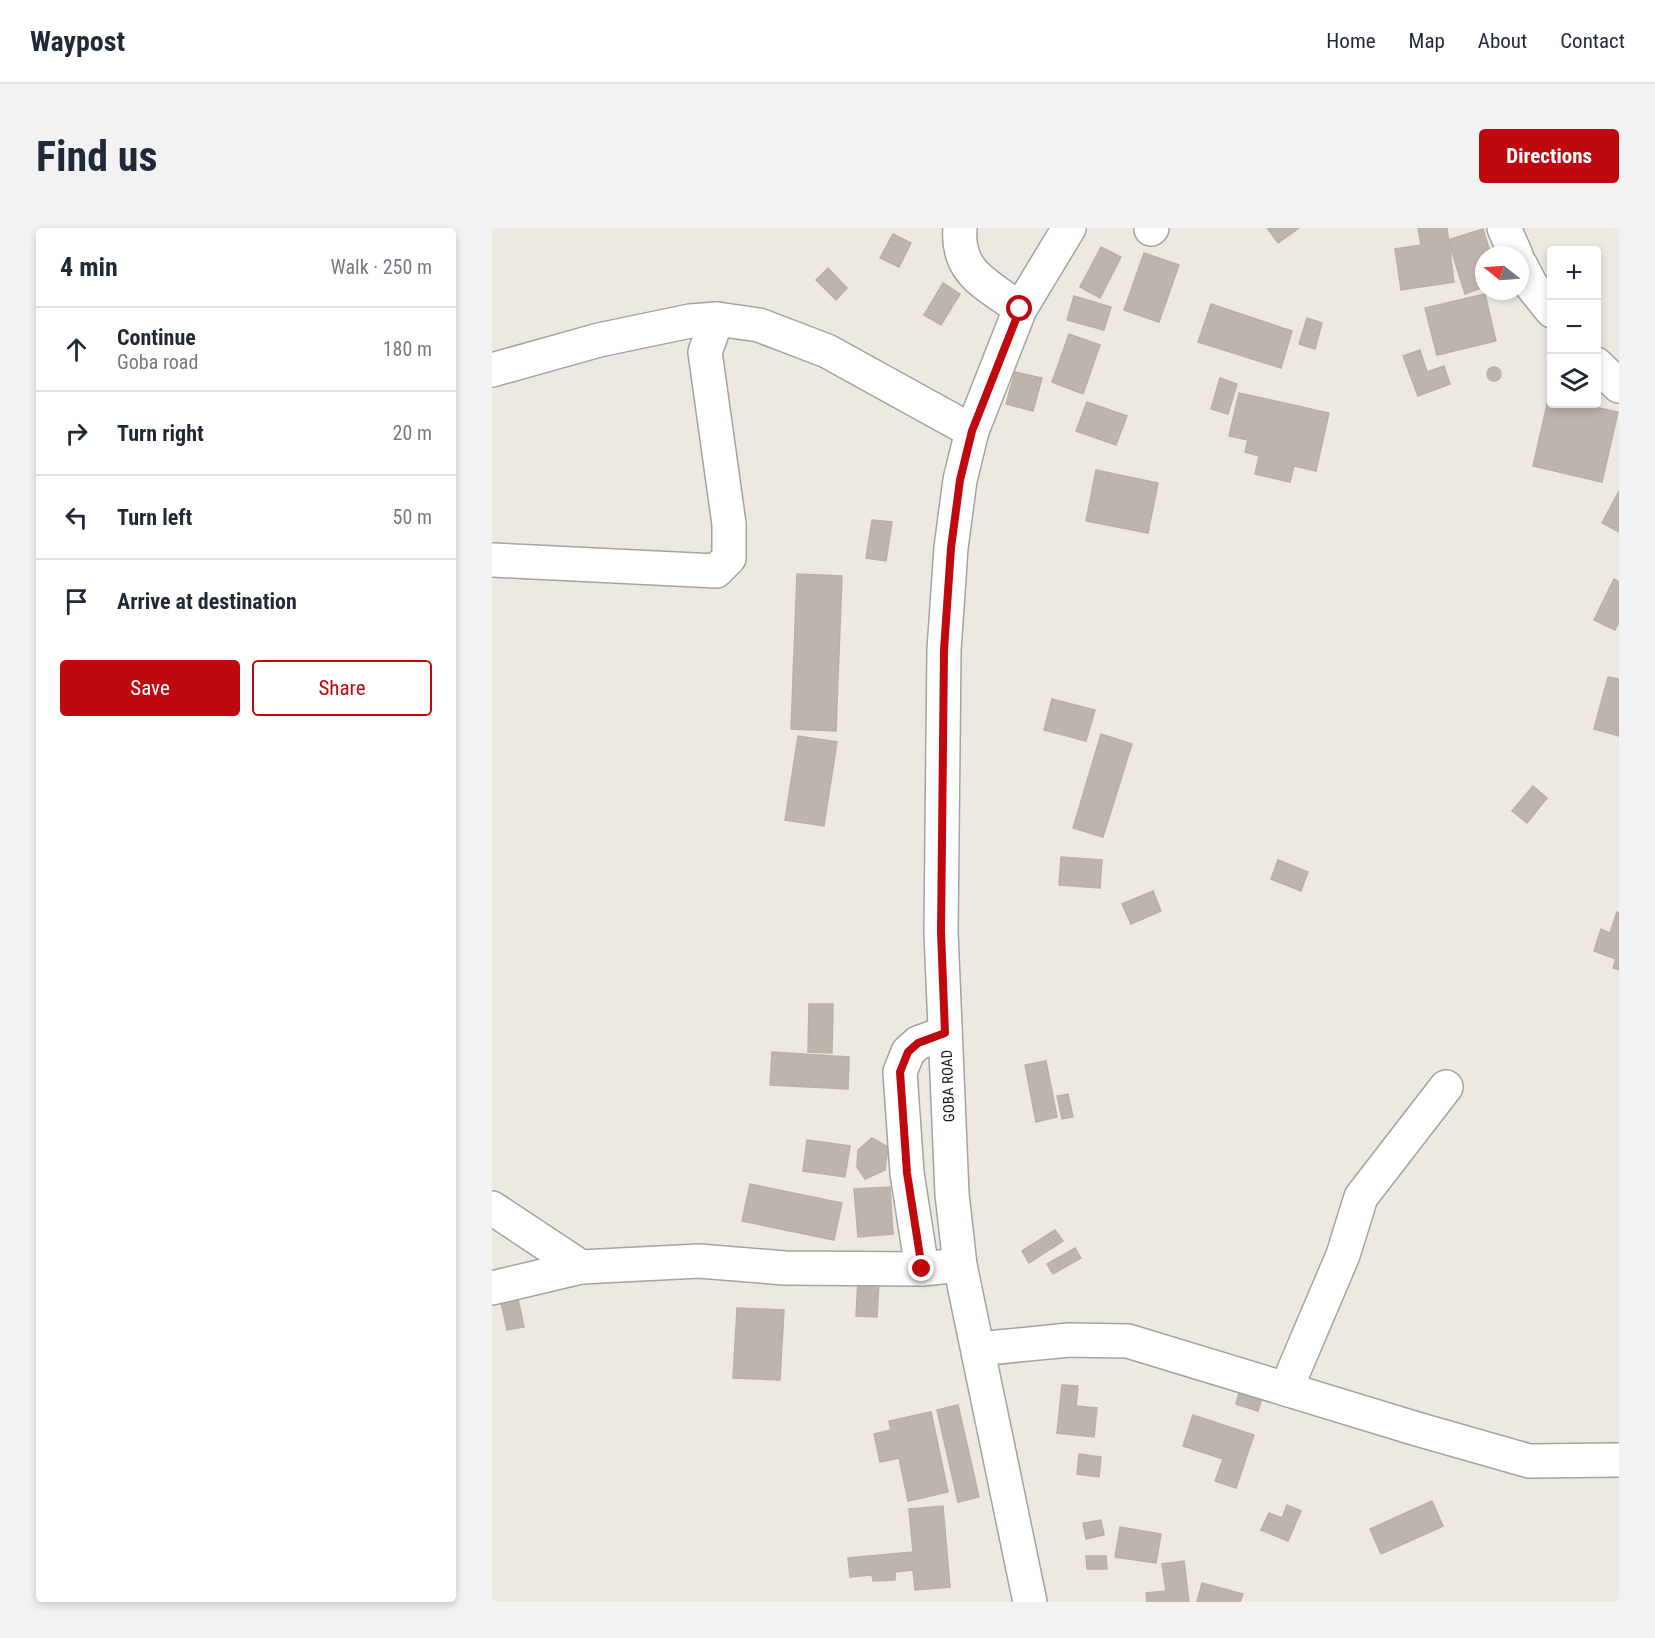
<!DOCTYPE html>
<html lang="en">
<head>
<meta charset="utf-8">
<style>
  :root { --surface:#fff; --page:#f2f2f3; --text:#1f2937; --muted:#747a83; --line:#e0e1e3; --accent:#bf090f }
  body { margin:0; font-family:"Roboto Condensed",sans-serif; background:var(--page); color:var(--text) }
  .controls { position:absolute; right:18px; top:18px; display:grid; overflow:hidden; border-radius:6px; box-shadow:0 3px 9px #0003 }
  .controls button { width:54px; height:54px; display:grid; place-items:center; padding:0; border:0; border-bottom:2px solid var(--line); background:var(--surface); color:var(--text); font:30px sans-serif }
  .compass { position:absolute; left:983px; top:18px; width:54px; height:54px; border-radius:50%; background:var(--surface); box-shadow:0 3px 9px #0003; rotate:287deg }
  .stop { position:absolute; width:18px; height:18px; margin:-14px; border:4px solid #bf090f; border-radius:50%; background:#fff }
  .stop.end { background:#bf090f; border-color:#fff; box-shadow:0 2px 6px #0008 }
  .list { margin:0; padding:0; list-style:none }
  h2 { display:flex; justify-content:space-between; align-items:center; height:78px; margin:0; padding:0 24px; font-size:26px }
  h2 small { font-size:20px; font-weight:400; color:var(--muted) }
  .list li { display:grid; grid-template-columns:39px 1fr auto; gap:18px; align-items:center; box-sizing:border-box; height:84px; padding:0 24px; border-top:2px solid var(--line) }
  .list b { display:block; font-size:22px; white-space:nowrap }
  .list p { margin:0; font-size:20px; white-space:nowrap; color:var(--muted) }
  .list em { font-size:20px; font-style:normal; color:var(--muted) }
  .actions { display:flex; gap:12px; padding:18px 24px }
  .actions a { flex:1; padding:14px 0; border:2px solid var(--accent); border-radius:6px; text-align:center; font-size:21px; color:var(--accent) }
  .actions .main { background:var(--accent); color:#fff }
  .icon { flex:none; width:33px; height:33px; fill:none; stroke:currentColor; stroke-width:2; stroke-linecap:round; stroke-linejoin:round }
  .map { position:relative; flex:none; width:1127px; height:1374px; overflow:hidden; border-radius:6px }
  header { display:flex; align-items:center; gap:36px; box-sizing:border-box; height:84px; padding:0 30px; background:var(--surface); border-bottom:2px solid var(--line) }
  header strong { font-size:28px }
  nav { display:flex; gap:33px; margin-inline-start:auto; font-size:21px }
  .intro { display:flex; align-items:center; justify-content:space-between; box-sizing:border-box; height:144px; padding:0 36px }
  h1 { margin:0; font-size:42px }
  .button { padding:15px 27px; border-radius:6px; background:var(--accent); color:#fff; font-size:21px; font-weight:700 }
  main { display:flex; gap:36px; padding:0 36px }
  aside { flex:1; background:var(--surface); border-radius:6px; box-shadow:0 3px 9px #0003 }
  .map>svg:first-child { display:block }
</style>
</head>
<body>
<header>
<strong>Waypost</strong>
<nav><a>Home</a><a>Map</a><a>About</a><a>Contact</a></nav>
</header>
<div class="intro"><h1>Find us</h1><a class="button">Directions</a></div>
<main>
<aside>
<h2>4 min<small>Walk · 250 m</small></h2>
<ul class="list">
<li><svg class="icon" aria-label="ahead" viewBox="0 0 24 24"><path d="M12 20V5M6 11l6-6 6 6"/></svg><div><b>Continue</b><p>Goba road</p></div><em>180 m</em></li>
<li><svg class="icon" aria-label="right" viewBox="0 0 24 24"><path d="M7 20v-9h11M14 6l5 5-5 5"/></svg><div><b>Turn right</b></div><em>20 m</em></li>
<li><svg class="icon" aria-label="left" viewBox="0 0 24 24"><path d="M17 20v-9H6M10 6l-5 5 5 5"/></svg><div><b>Turn left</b></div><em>50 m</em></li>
<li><svg class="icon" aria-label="arrive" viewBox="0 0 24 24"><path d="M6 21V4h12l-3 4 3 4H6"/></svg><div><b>Arrive at destination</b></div></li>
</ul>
<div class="actions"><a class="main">Save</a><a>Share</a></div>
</aside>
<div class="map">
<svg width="1127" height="1374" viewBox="0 0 1127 1374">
  <rect width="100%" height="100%" fill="#ede9e1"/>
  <g fill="#bdb4ae" stroke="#beafa5" stroke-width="1.5">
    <polygon points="775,0 807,0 786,15"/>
    <polygon points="926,0 955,0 962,54 909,62 903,21 929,17"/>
    <polygon points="991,1 999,27 992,27 992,59 973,66 956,12"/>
    <polygon points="401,6 419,15 407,39 388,30"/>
    <polygon points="609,19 629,29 608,70 588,59"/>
    <polygon points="652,25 687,37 667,94 632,82"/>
    <polygon points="336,40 355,60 344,72 324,52"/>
    <polygon points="451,55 468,66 449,97 432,87"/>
    <polygon points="993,66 1004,113 945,127 933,80"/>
    <polygon points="582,68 619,79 612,102 575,92"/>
    <polygon points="719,76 800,103 789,140 706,114"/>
    <polygon points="815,90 830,95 823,121 807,116"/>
    <polygon points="577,106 608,117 591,166 560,154"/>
    <polygon points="928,122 935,144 952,138 958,156 926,168 911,128"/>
    <circle cx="1002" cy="146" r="7"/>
    <polygon points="523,144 550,150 541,183 514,176"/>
    <polygon points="728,150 745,156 736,186 719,181"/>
    <polygon points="747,165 837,185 824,243 802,238 798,254 763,246 767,228 753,224 756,212 737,208"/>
    <polygon points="1057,168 1060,169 1060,176 1089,176 1126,184 1110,254 1041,238"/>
    <polygon points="595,174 635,188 624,217 584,203"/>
    <polygon points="604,242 666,255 656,305 594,293"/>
    <polygon points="1127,263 1127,304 1110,295"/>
    <polygon points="380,292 400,294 394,333 374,330"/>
    <polygon points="305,346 350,348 344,503 299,501"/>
    <polygon points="1122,351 1127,354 1127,394 1123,402 1102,392"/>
    <polygon points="1116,449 1127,451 1127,508 1102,501"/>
    <polygon points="560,471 603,482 594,513 552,502"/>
    <polygon points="609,506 640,516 611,609 581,600"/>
    <polygon points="306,508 345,514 332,598 293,592"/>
    <polygon points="1041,558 1055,570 1035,595 1020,583"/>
    <polygon points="569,629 610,632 608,660 567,657"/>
    <polygon points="786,632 816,644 809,663 779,651"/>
    <polygon points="661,663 669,683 639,696 630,676"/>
    <polygon points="1125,684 1127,685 1127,742 1121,740 1124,731 1102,723 1109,701 1118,705"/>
    <polygon points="317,776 341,776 340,825 316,824"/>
    <polygon points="280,824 357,829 356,861 278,857"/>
    <polygon points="554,833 565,889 544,894 533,837"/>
    <polygon points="576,866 581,889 570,891 565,868"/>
    <polygon points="380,910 396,919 393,942 373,951 365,939 366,922"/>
    <polygon points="315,912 358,918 353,949 311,943"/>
    <polygon points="258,956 350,975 342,1012 250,993"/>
    <polygon points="398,959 401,1006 366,1009 362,961"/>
    <polygon points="563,1002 571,1013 537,1035 530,1023"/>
    <polygon points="583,1020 589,1030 561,1046 555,1036"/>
    <polygon points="366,1053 387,1054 385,1089 364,1088"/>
    <polygon points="25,1066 32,1099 15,1102 8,1070"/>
    <polygon points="245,1080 292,1082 288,1152 241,1150"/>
    <polygon points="570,1157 586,1158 584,1178 605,1180 602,1209 565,1205"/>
    <polygon points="748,1161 771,1167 766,1183 744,1176"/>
    <polygon points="466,1177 487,1269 466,1274 445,1182"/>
    <polygon points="439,1184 456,1264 416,1273 407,1230 388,1234 382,1206 399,1202 397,1193"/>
    <polygon points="701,1187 762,1207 744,1260 723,1253 731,1231 691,1218"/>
    <polygon points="587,1226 609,1229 607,1249 585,1246"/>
    <polygon points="940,1273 951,1298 889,1326 878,1301"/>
    <polygon points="795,1277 809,1283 796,1313 769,1302 777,1285 790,1290"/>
    <polygon points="451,1278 458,1359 423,1362 421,1342 403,1344 403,1352 381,1353 380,1347 358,1349 356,1330 421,1324 417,1281"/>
    <polygon points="609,1292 612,1307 594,1311 591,1295"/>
    <polygon points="628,1299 669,1306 664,1335 623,1329"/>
    <polygon points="594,1328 614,1328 615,1341 595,1341"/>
    <polygon points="692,1333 697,1374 655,1374 654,1365 674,1363 670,1336"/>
    <polygon points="710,1355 751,1366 748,1374 705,1374"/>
  </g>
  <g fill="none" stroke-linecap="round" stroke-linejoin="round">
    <defs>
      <g id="minor">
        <path d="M 468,0 C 464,46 497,57 528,81"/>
        <polyline points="1012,0 1024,27"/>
        <polyline points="659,1 660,0"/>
        <polyline points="1028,36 1039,57 1060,83"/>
        <polyline points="1104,136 1127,158"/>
        <polyline points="0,142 107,112 198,93 225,91 267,97 335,123 480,203"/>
        <polyline points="0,332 224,343 237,330 237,296 213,124 225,91"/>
        <polyline points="0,980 89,1039 207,1033 293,1040 430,1041 468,1037"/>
        <polyline points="430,1041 415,945 408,844 416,824 426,815 453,805"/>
        <polyline points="0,1060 89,1039"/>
        <polyline points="486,1121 577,1112 636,1113 925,1201 1037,1233 1127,1232"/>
        <polyline points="794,1161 851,1027 869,969 954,859"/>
        <polyline points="538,1374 468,1037 460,966 449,704 452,422 459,320 468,252 480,203 528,81 577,0"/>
      </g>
    </defs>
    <use href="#minor" stroke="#a3a3a3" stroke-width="36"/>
    <use href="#minor" stroke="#fff" stroke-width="33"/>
  </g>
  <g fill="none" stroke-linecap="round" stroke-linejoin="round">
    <polyline stroke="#bf090f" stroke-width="8" points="430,1041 415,945 408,844 416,824 426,815 453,805 449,704 452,422 459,320 468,252 480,203 528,81"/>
  </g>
  <g text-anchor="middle" stroke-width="5" stroke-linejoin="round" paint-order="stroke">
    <g font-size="15" fill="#1c1c1c" stroke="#fff">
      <text transform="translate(456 858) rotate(-92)" y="5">GOBA ROAD</text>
    </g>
  </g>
</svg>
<div class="controls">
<button>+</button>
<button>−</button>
<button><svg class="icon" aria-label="layers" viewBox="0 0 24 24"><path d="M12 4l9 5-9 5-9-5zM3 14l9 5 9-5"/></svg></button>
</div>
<svg class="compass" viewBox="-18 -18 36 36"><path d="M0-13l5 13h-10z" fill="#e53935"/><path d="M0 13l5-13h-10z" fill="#747a83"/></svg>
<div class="stop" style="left:528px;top:81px"></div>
<div class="stop end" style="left:430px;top:1041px"></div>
</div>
</main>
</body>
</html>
